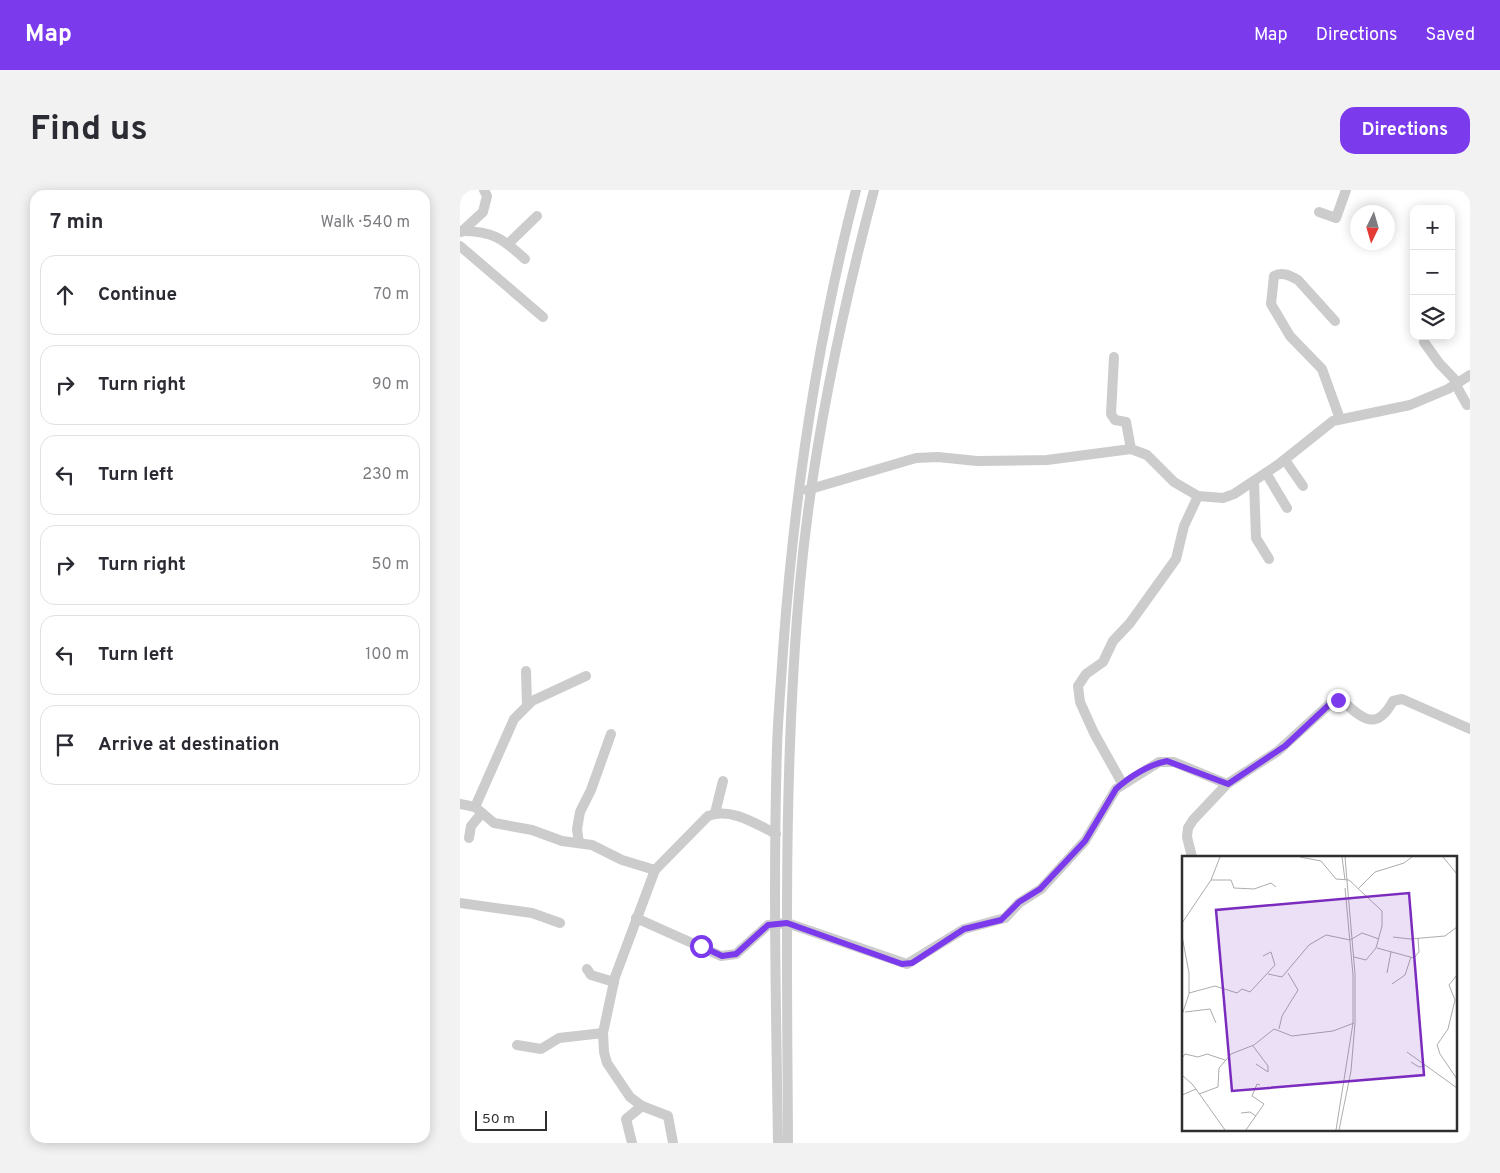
<!DOCTYPE html>
<html lang="en">
<head>
<meta charset="utf-8">
<style>
  :root { --surface:#fff; --page:#f2f2f3; --text:#2b2b33; --muted:#7c7c81; --line:#e1e1e2; --accent:#7c3aed }
  body { margin:0; font-family:Overpass,sans-serif; background:var(--page); color:var(--text) }
  .controls { position:absolute; right:15px; top:15px; display:grid; overflow:hidden; border-radius:10px; box-shadow:0 2px 12px #0003 }
  .controls button { width:45px; height:45px; display:grid; place-items:center; padding:0; border:0; border-bottom:1px solid var(--line); background:var(--surface); color:var(--text); font:25px sans-serif }
  .compass { position:absolute; left:890px; top:15px; width:45px; height:45px; border-radius:50%; background:var(--surface); box-shadow:0 2px 12px #0003; rotate:185deg }
  .scale { position:absolute; left:15px; bottom:12px; width:72px; box-sizing:border-box; padding-left:5px; border:2px solid #2f2f2f; border-top:0; font-size:14px; line-height:18px; white-space:nowrap; color:#2f2f2f; -webkit-text-stroke:4px #fff; paint-order:stroke }
  .stop { position:absolute; width:15px; height:15px; margin:-11px; border:4px solid #7c3aed; border-radius:50%; background:#fff }
  .stop.end { background:#7c3aed; border-color:#fff; box-shadow:0 1px 5px #0008 }
  .list { margin:0; padding:0; list-style:none }
  h2 { display:flex; justify-content:space-between; align-items:center; height:65px; margin:0; padding:0 20px; font-size:21px }
  h2 small { font-size:16px; font-weight:400; color:var(--muted) }
  .list li { display:grid; grid-template-columns:32px 1fr auto; gap:15px; align-items:center; box-sizing:border-box; height:80px; margin:0 10px 10px; padding:0 10px; border:1px solid var(--line); border-radius:15px }
  .list b { display:block; font-size:19px; white-space:nowrap }
  .list em { font-size:16px; font-style:normal; color:var(--muted) }
  .icon { flex:none; width:28px; height:28px; fill:none; stroke:currentColor; stroke-width:2; stroke-linecap:round; stroke-linejoin:round }
  .map { position:relative; flex:none; width:1010px; height:953px; overflow:hidden; border-radius:15px }
  header { display:flex; align-items:center; gap:30px; box-sizing:border-box; height:70px; padding:0 25px; background:var(--accent); color:#fff }
  header strong { font-size:24px }
  nav { display:flex; gap:28px; margin-inline-start:auto; font-size:18px }
  .intro { display:flex; align-items:center; justify-content:space-between; box-sizing:border-box; height:120px; padding:0 30px }
  h1 { margin:0; font-size:35px }
  .button { padding:12px 22px; border-radius:15px; background:var(--accent); color:#fff; font-size:18px; font-weight:700 }
  main { display:flex; gap:30px; padding:0 30px }
  aside { flex:1; background:var(--surface); border-radius:15px; box-shadow:0 2px 12px #0003 }
  .map>svg:first-child { display:block }
</style>
</head>
<body>
<header>
<strong>Map</strong>
<nav><a>Map</a><a>Directions</a><a>Saved</a></nav>
</header>
<div class="intro"><h1>Find us</h1><a class="button">Directions</a></div>
<main>
<aside>
<h2>7 min<small>Walk · 540 m</small></h2>
<ul class="list">
<li><svg class="icon" aria-label="ahead" viewBox="0 0 24 24"><path d="M12 20V5M6 11l6-6 6 6"/></svg><div><b>Continue</b></div><em>70 m</em></li>
<li><svg class="icon" aria-label="right" viewBox="0 0 24 24"><path d="M7 20v-9h11M14 6l5 5-5 5"/></svg><div><b>Turn right</b></div><em>90 m</em></li>
<li><svg class="icon" aria-label="left" viewBox="0 0 24 24"><path d="M17 20v-9H6M10 6l-5 5 5 5"/></svg><div><b>Turn left</b></div><em>230 m</em></li>
<li><svg class="icon" aria-label="right" viewBox="0 0 24 24"><path d="M7 20v-9h11M14 6l5 5-5 5"/></svg><div><b>Turn right</b></div><em>50 m</em></li>
<li><svg class="icon" aria-label="left" viewBox="0 0 24 24"><path d="M17 20v-9H6M10 6l-5 5 5 5"/></svg><div><b>Turn left</b></div><em>100 m</em></li>
<li><svg class="icon" aria-label="arrive" viewBox="0 0 24 24"><path d="M6 21V4h12l-3 4 3 4H6"/></svg><div><b>Arrive at destination</b></div></li>
</ul>
</aside>
<div class="map">
<svg width="1010" height="953" viewBox="0 0 1010 953">
  <rect width="100%" height="100%" fill="#fff"/>
  <g fill="none" stroke-linecap="round" stroke-linejoin="round">
    <g stroke="#ccc" stroke-width="10">
      <polyline points="859,22 876,28 886,0"/>
      <path d="M 2,41 C 33,41 43,49 65,69"/>
      <polyline points="1,42 23,22 27,6 24,0"/>
      <polyline points="48,54 77,26"/>
      <polyline points="0,56 83,127"/>
      <path d="M 875,131 L 838,90 C 831,86 822,81 814,86 L 811,114 L 830,146 L 862,179 L 880,229"/>
      <polyline points="964,152 979,173 998,193"/>
      <polyline points="654,167 651,224 655,230 666,232 671,259"/>
      <polyline points="996,195 1007,215"/>
      <polyline points="825,270 843,296"/>
      <polyline points="806,283 827,318"/>
      <polyline points="794,291 796,348 809,369"/>
      <polyline points="347,300 456,268 478,267 517,271 587,270 671,259 687,265 714,292 738,306 763,308 774,304 819,274 873,231 950,215 988,199 1010,185"/>
      <polyline points="66,481 67,515"/>
      <polyline points="662,593 634,543 620,512 618,496 626,484 643,472 653,451 670,433 716,369 724,336 738,306"/>
      <polyline points="0,614 15,617 34,633 72,640 102,651 132,655 162,670 195,680"/>
      <polyline points="15,617 54,529 72,511 126,486"/>
      <polyline points="255,623 263,591"/>
      <polyline points="9,648 11,636 22,623"/>
      <polyline points="119,653 117,639 120,622 131,600 151,544"/>
      <path d="M 732,667 L 727,647 L 728,638 L 733,630 L 767,594 L 818,561 L 872,512 L 883,511 C 903,530 917,541 933,511 L 942,509 L 1010,539"/>
      <polyline points="0,713 72,723 100,733"/>
      <polyline points="176,728 261,766 276,764 308,735 327,733 447,774 504,739 545,728 559,713 581,699 625,651 656,599 699,572 714,572 767,594"/>
      <polyline points="127,779 131,785 154,792"/>
      <polyline points="57,855 81,859 99,848 143,843"/>
      <polyline points="172,953 166,929 182,916"/>
      <path d="M 213,953 L 208,926 L 182,916 L 170,907 L 147,873 L 144,862 L 143,843 L 155,787 L 195,680 L 248,626 C 271,617 296,634 316,644"/>
      <path d="M 318,953 C 316,821 313,689 317,558 C 318,526 321,493 323,461 C 334,306 357,151 396,0"/>
      <path d="M 328,953 C 327,767 323,579 340,393 C 352,261 380,128 414,0"/>
    </g>
  </g>
  <g fill="none" stroke-linecap="round" stroke-linejoin="round">
    <path stroke="#7c3aed" stroke-width="6" d="M 241,756 L 262,766 L 276,764 L 308,735 L 327,733 L 442,774 L 452,773 L 504,739 L 541,730 L 559,712 L 580,699 L 625,651 L 656,599 C 669,587 690,574 707,571 L 768,594 L 825,556 L 872,512 L 878,510"/>
  </g>
  <g transform="translate(722 666)">
    <rect width="275" height="275" fill="#fff"/>
    <path fill="none" stroke="#acacac" stroke-width="1" d="M 118,1 L 139,5 L 154,23 L 167,24 L 200,55 L 200,70 L 194,92 L 184,104 L 172,101M 160,1 L 163,24M 261,1 L 275,18M 29,24 L 49,24 L 52,32 L 72,33 L 89,27 L 94,31M 176,33 L 193,16 L 222,7 L 230,1M 0,67 L 29,24 L 38,1M 0,80 L 7,117 L 7,138 L 0,159M 211,81 L 228,83 L 263,80 L 275,71M 195,92 L 232,102 L 237,96 L 236,82M 205,117 L 209,96M 86,118 L 100,121 L 127,89 L 144,79 L 168,84 L 180,77 L 197,83M 275,119 L 267,129 L 273,144 L 266,173 L 255,189 L 258,198 L 275,223M 210,128 L 223,119 L 229,101M 7,137 L 33,130 L 55,137 L 60,133 L 68,136 L 93,109 L 89,96 L 81,100M 3,156 L 28,153 L 34,167M 97,173 L 100,160 L 116,134 L 106,117M 71,190 L 86,210 L 86,216 L 74,208M 225,196 L 275,232M 0,202 L 3,198 L 16,201 L 25,198 L 43,204M 229,206 L 237,211 L 243,210M 0,219 L 11,229 L 43,274M 17,238 L 36,231 L 37,212 L 49,198 L 72,189 L 92,173 L 110,180 L 151,175 L 172,167M 0,239 L 14,233M 59,257 L 68,256 L 74,260M 64,274 L 82,248 L 70,240 L 75,228 L 78,229M 154,274 L 171,167 L 171,119 L 163,32M 157,274 L 169,215 L 173,167 L 173,118 L 163,1"/>
    <path fill="#7b2cbf" fill-opacity="0.15" stroke="#7b2cbf" stroke-width="2.5" d="M 227,37 L 242,219 L 50,235 L 34,54 Z"/>
    <rect width="275" height="275" fill="none" stroke="#2f2f2f" stroke-width="2.5"/>
  </g>
</svg>
<div class="controls">
<button>+</button>
<button>−</button>
<button><svg class="icon" aria-label="layers" viewBox="0 0 24 24"><path d="M12 4l9 5-9 5-9-5zM3 14l9 5 9-5"/></svg></button>
</div>
<svg class="compass" viewBox="-18 -18 36 36"><path d="M0-13l5 13h-10z" fill="#e53935"/><path d="M0 13l5-13h-10z" fill="#7c7c81"/></svg>
<div class="scale">50 m</div>
<div class="stop" style="left:241px;top:756px"></div>
<div class="stop end" style="left:878px;top:510px"></div>
</div>
</main>
</body>
</html>
